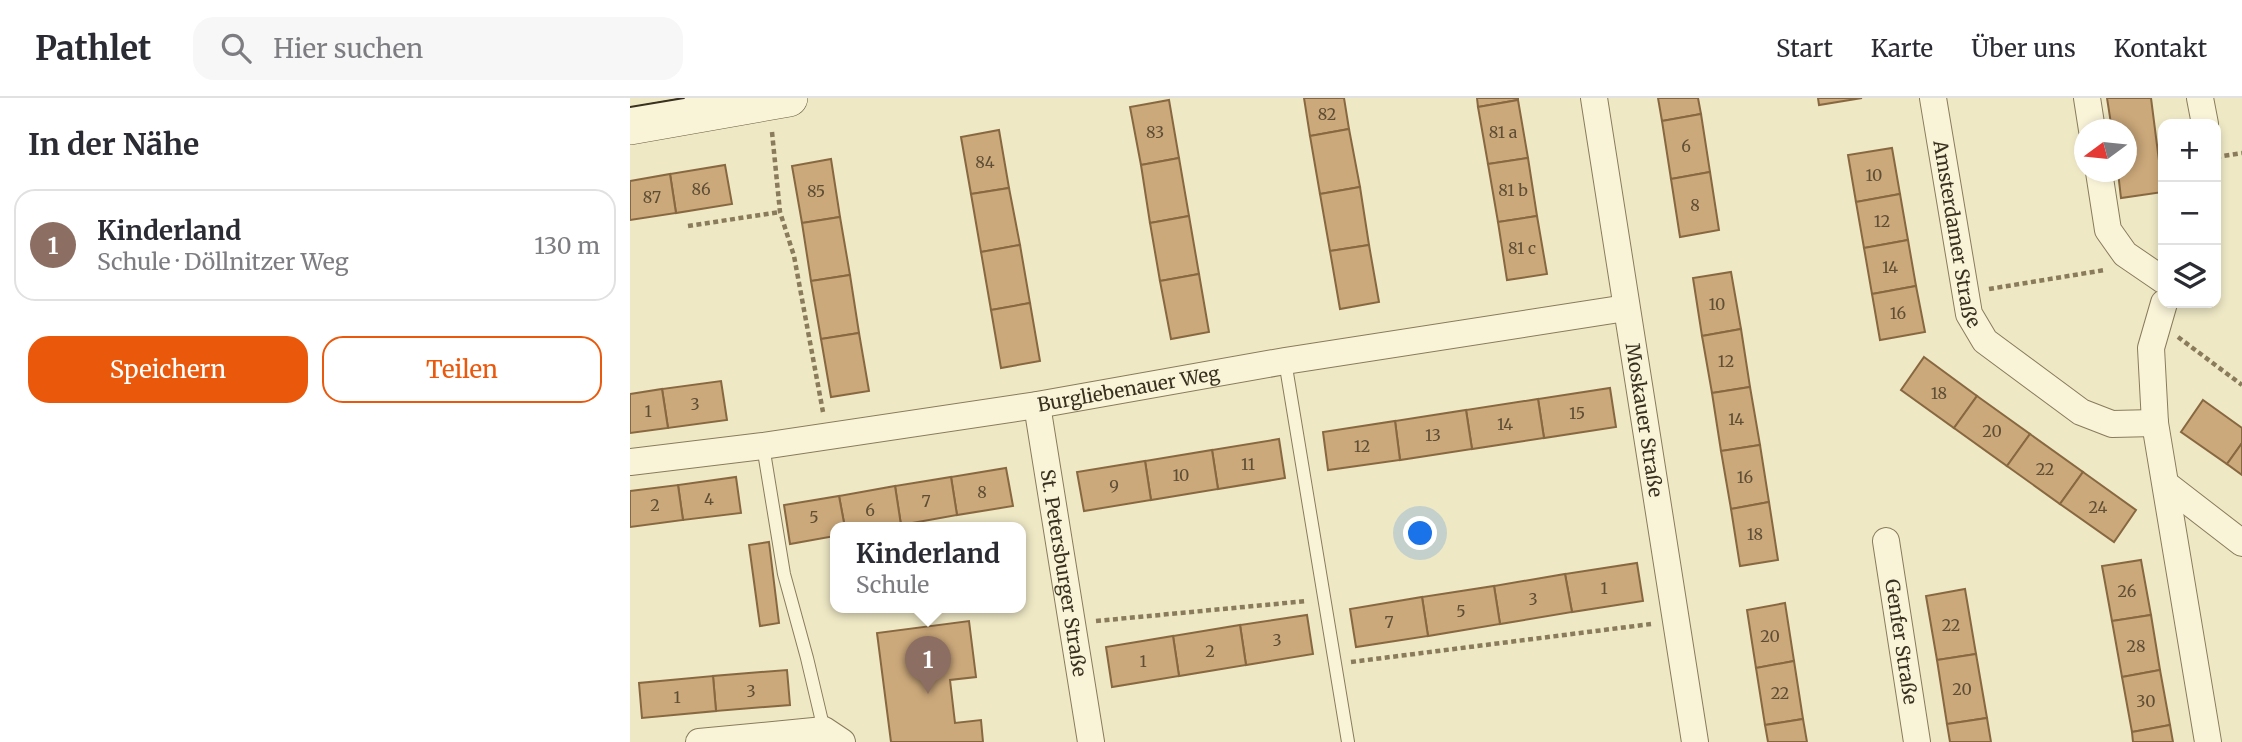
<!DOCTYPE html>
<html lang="de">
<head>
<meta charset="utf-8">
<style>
  :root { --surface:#fff; --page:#f7f7f7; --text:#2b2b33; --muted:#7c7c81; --line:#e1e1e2; --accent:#ea580c }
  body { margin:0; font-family:Merriweather,serif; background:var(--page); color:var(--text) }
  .controls { position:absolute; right:21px; top:21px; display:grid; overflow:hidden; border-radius:14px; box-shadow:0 4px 10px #0003 }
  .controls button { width:63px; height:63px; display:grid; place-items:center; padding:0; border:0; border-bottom:2px solid var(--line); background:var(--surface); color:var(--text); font:35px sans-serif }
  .compass { position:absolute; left:1444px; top:21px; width:63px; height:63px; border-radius:50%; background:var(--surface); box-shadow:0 4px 10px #0003; rotate:255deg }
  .you { position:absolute; left:791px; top:436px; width:24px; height:24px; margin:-18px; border:5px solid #fff; border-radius:50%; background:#1a73e8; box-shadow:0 0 0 10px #1a73e833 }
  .badge { display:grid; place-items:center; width:46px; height:46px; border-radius:50%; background:var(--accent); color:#fff; font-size:23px; font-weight:700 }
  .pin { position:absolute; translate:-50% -58px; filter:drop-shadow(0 2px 4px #0008) }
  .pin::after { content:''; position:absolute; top:37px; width:24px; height:21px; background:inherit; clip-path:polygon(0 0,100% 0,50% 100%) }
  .popup { position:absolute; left:200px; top:424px; width:196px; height:91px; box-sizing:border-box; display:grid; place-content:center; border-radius:14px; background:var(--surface); filter:drop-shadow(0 2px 5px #0005); font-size:23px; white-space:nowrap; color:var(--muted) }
  .popup b { font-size:26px; color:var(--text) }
  .popup::after { content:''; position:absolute; left:50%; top:100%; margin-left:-14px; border:14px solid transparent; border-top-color:var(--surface) }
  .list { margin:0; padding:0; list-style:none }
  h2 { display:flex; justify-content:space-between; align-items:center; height:91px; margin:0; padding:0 28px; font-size:30px }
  h2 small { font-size:23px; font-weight:400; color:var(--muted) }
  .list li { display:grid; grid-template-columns:46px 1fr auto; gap:21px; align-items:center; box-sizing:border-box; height:112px; margin:0 14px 14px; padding:0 14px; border:2px solid var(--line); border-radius:21px }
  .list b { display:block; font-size:26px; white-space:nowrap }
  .list p { margin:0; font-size:23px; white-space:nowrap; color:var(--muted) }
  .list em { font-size:23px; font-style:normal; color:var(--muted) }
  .actions { display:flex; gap:14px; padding:21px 28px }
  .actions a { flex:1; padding:16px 0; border:2px solid var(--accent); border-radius:21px; text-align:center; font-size:24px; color:var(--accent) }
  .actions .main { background:var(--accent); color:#fff }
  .icon { flex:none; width:38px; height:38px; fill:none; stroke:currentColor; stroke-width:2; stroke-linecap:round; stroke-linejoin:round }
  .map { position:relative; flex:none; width:1612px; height:644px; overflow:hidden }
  header { display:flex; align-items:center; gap:42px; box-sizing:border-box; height:98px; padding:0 35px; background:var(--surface); border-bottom:2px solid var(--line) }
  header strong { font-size:33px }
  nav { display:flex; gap:38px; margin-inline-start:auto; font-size:24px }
  .search { width:490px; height:63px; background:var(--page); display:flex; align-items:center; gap:18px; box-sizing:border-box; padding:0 24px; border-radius:21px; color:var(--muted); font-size:26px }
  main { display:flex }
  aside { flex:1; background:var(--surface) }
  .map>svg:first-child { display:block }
</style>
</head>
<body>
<header>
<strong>Pathlet</strong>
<div class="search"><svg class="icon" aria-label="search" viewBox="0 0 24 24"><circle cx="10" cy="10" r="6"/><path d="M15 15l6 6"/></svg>Hier suchen</div>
<nav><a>Start</a><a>Karte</a><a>Über uns</a><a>Kontakt</a></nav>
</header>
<main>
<aside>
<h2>In der Nähe<small></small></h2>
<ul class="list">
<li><span class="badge" style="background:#8d6e63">1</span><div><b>Kinderland</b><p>Schule · Döllnitzer Weg</p></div><em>130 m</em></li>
</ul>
<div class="actions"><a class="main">Speichern</a><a>Teilen</a></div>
</aside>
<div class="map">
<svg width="1612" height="644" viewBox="0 0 1612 644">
  <rect width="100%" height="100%" fill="#eee8c5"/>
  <g fill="#cca97b" stroke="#886841" stroke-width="2">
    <polygon points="674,0 714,0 719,31 680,38"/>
    <polygon points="847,0 888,0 888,2 848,9"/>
    <polygon points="1028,0 1068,0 1071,16 1032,23"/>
    <polygon points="1188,0 1232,0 1189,7"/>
    <polygon points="1477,0 1521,0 1533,94 1491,100 1488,74 1496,74 1496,32 1482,32"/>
    <polygon points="539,2 549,60 511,67 500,9"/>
    <polygon points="888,2 898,60 858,66 848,9"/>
    <polygon points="1071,16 1080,74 1041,81 1032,23"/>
    <polygon points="719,31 730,89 690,96 680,38"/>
    <polygon points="369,32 379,90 341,96 331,39"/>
    <polygon points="1262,50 1270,96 1226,104 1218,57"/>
    <polygon points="549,60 559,118 520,125 511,67"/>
    <polygon points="898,60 907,118 868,124 858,66"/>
    <polygon points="201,61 210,119 172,125 162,68"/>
    <polygon points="95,67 102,106 46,115 40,76"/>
    <polygon points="1080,74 1089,132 1050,139 1041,81"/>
    <polygon points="40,76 46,115 0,122 0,83"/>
    <polygon points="730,89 739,147 700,153 690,96"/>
    <polygon points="379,90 390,147 351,154 341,96"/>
    <polygon points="1270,96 1278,142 1234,150 1226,104"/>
    <polygon points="559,118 569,176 530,183 520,125"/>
    <polygon points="907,118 917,176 877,182 868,124"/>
    <polygon points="210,119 220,177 181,183 172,125"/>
    <polygon points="1278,142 1286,188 1242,196 1234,150"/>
    <polygon points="390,147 400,205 361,212 351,154"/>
    <polygon points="739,147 749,204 710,211 700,153"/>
    <polygon points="1101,174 1111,231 1072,238 1063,180"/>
    <polygon points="569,176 579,234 541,241 530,183"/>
    <polygon points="220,177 229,235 191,241 181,183"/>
    <polygon points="1286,188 1295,234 1250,242 1242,196"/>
    <polygon points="400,205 410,263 371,270 361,212"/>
    <polygon points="1111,231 1120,289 1082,295 1072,238"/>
    <polygon points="229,235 239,293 201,299 191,241"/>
    <polygon points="1294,259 1347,298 1324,330 1271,292"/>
    <polygon points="91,283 97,322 38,330 32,291"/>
    <polygon points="1120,289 1130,347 1091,353 1082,295"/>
    <polygon points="980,290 986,329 914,340 908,301"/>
    <polygon points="32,291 38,330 0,335 0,296"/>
    <polygon points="1347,298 1400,336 1377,368 1324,330"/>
    <polygon points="908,301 914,340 842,351 836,312"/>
    <polygon points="1573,302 1612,330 1612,345 1597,366 1551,334"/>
    <polygon points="836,312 842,351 770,362 765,323"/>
    <polygon points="765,323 770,362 698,372 693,334"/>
    <polygon points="1400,336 1453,374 1430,406 1377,368"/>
    <polygon points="649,341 655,380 588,391 582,352"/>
    <polygon points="1612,345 1612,377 1597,366"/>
    <polygon points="1130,347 1139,404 1101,411 1091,353"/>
    <polygon points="582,352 588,391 521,402 515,363"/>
    <polygon points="515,363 521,402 454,413 447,374"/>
    <polygon points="376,370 383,408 327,417 321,379"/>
    <polygon points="1453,374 1506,412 1484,444 1430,406"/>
    <polygon points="106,379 111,415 53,422 48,387"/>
    <polygon points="321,379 327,417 271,427 265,388"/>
    <polygon points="48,387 53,422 0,429 0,393"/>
    <polygon points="265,388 271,427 254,430 215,430 209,398"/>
    <polygon points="209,398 215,430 205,430 205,438 160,446 154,407"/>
    <polygon points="1139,404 1148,462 1110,468 1101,411"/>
    <polygon points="139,444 149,525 130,528 119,447"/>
    <polygon points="1511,462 1521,517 1482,523 1472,468"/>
    <polygon points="1007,465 1013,503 942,514 935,476"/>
    <polygon points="935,476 942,514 870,526 864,488"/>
    <polygon points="864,488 870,526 798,538 792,499"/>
    <polygon points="1335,491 1346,556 1307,562 1296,498"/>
    <polygon points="792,499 798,538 726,549 720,511"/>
    <polygon points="1155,505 1164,563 1126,570 1117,512"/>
    <polygon points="677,517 683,556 616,567 610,527"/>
    <polygon points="1521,517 1530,572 1492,579 1482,523"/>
    <polygon points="339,523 346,579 320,582 325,625 351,622 353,644 261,644 247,535"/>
    <polygon points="610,527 616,567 549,578 543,538"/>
    <polygon points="543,538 549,578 482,589 476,549"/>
    <polygon points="1346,556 1357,620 1317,626 1307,562"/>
    <polygon points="1164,563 1173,621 1135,627 1126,570"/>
    <polygon points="157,572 160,607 86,613 83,578"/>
    <polygon points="1530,572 1540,627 1502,634 1492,579"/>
    <polygon points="83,578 86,613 12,620 9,585"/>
    <polygon points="1357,620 1361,644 1320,644 1317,626"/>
    <polygon points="1173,621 1177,644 1138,644 1135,627"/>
    <polygon points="1540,627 1543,644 1503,644 1502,634"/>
  </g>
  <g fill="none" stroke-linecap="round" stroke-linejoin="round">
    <defs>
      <g id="lane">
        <polyline points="655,263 718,644"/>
        <polyline points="133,348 154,476 177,560 194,632"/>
      </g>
      <g id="street">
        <path id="s1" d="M 964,0 L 1065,644"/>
        <path id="s2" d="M 1303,0 L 1339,216 L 1355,243 L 1451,314 L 1482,326 L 1525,325"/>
        <polyline points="1457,0 1462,32"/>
        <polyline points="1570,0 1575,26"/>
        <polyline points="1469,74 1478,132 1495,156 1533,182"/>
        <polyline points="1534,205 1521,250 1525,325 1578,644"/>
        <path id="s3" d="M 407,307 L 461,644"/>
        <path id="s4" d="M 0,364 L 133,348 L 407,307 L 655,263 L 996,210"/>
        <polyline points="1537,387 1612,445"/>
        <path id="s5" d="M 1256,443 L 1287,644"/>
        <polyline points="69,644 194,632 212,644"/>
      </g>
      <polyline id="secondary" points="0,28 159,0"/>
    </defs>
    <use href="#lane" stroke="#897b5b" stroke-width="14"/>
    <use href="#street" stroke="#897b5b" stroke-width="28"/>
    <use href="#secondary" stroke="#6b5c3e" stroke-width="38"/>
    <g stroke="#897b5b" stroke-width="4.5" stroke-dasharray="5 3.5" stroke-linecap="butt">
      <polyline points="142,34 150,114 164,158 193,314"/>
      <polyline points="1586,59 1612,55"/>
      <polyline points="58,128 150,114"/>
      <polyline points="1359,191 1475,172"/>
      <polyline points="1548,239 1612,287"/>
      <polyline points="466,523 677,503"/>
      <polyline points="721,564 1021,526"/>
    </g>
    <use href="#lane" stroke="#f9f4d8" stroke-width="12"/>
    <use href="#street" stroke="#f9f4d8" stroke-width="26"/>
    <use href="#secondary" stroke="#f9f4d8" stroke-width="37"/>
    <polyline stroke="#39301f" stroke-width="2" points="0,9 54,0"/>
  </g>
  <g text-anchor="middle" stroke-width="7" stroke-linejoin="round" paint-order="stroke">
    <g font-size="16" fill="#5e4e36">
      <text x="697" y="22">82</text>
      <text x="525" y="40">83</text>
      <text x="873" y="40">81 a</text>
      <text x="1056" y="54">6</text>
      <text x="355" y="70">84</text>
      <text x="1244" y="83">10</text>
      <text x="71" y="97">86</text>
      <text x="883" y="98">81 b</text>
      <text x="186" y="99">85</text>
      <text x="22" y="105">87</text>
      <text x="1065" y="113">8</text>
      <text x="1252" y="129">12</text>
      <text x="892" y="156">81 c</text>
      <text x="1260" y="175">14</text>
      <text x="1087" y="212">10</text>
      <text x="1268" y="221">16</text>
      <text x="1096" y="269">12</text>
      <text x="1309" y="301">18</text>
      <text x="65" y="312">3</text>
      <text x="18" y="319">1</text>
      <text x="947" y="321">15</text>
      <text x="1106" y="327">14</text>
      <text x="875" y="332">14</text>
      <text x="1362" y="339">20</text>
      <text x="803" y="343">13</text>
      <text x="732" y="354">12</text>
      <text x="618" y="372">11</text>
      <text x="1415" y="377">22</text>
      <text x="551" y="383">10</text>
      <text x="1115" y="385">16</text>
      <text x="484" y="394">9</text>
      <text x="352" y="400">8</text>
      <text x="79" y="407">4</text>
      <text x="296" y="409">7</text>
      <text x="25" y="413">2</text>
      <text x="1468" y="415">24</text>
      <text x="240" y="418">6</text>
      <text x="184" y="425">5</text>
      <text x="1125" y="442">18</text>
      <text x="974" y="496">1</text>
      <text x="1497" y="499">26</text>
      <text x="903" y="507">3</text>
      <text x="831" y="519">5</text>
      <text x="759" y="530">7</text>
      <text x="1321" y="533">22</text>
      <text x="1140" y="544">20</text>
      <text x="647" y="548">3</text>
      <text x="1506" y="554">28</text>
      <text x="580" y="559">2</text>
      <text x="513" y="569">1</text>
      <text x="1332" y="597">20</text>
      <text x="121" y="599">3</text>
      <text x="1150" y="601">22</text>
      <text x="47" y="605">1</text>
      <text x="1516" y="609">30</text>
    </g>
    <g font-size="19" fill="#39301f" stroke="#f6f1d5">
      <text dy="7" stroke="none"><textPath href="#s2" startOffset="138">Amsterdamer Straße</textPath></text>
      <text dy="7" stroke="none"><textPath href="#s4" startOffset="504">Burgliebenauer Weg</textPath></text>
      <text dy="7" stroke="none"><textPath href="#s1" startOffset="326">Moskauer Straße</textPath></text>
      <text dy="7" stroke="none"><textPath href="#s3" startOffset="170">St. Petersburger Straße</textPath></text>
      <text dy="7" stroke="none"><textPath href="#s5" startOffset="102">Genfer Straße</textPath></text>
    </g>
  </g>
</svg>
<div class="controls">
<button>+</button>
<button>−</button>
<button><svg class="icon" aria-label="layers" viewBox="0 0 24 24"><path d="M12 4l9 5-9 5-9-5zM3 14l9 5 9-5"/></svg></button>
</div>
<svg class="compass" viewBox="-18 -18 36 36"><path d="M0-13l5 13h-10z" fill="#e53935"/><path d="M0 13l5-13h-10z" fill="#7c7c81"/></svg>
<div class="you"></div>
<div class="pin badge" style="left:298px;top:596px;background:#8d6e63">1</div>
<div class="popup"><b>Kinderland</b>Schule</div>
</div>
</main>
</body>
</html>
